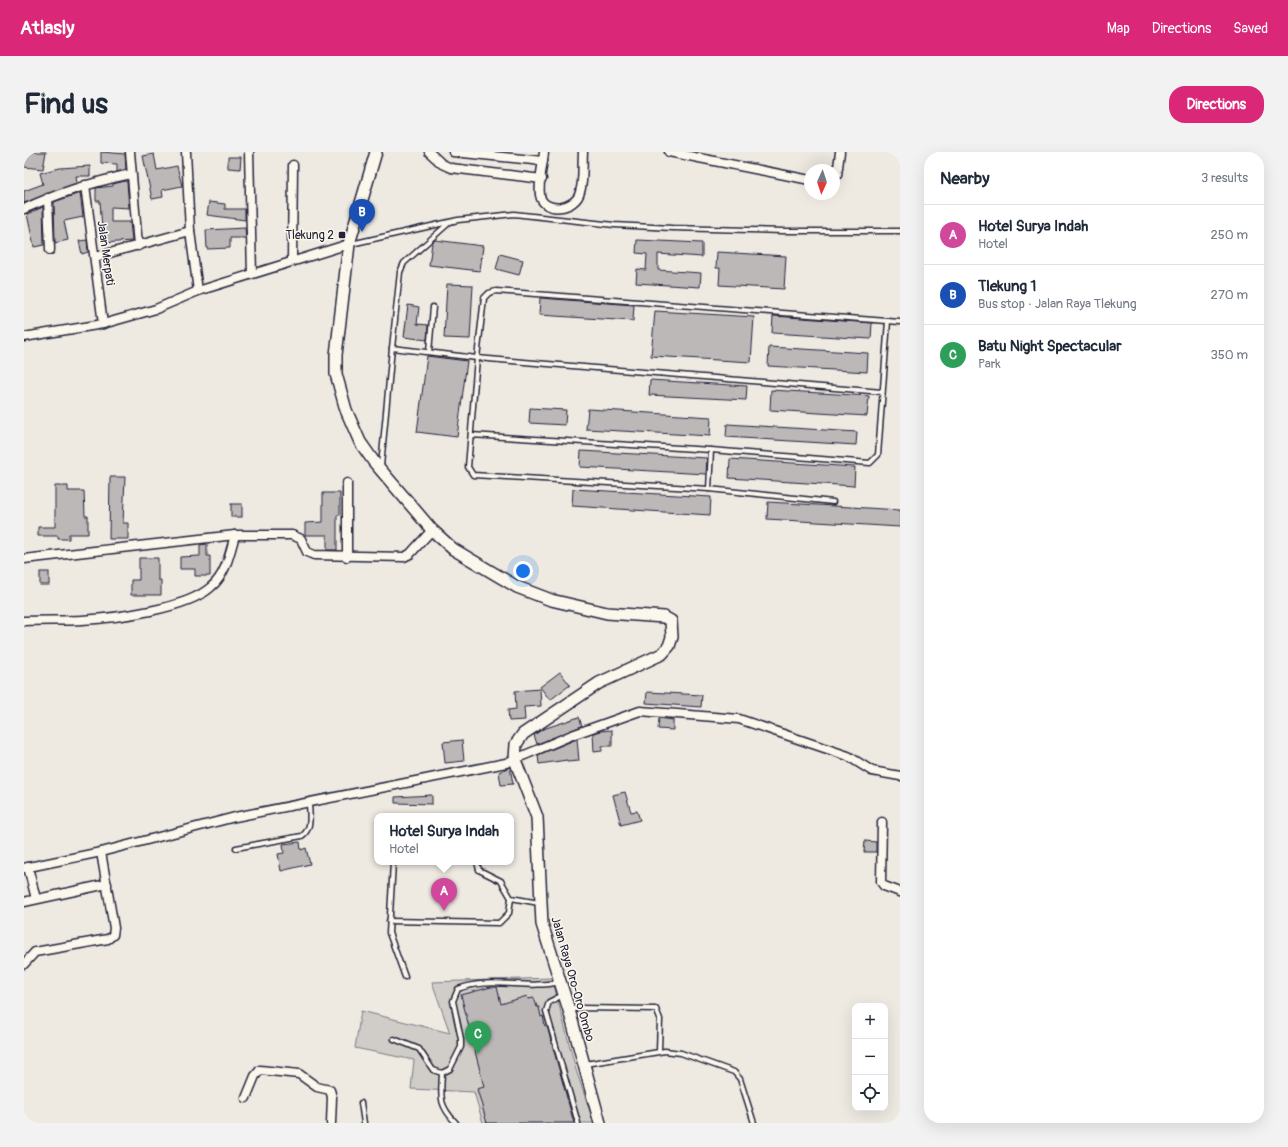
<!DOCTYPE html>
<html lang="en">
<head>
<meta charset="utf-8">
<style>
  :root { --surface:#fff; --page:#f2f2f3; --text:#1f2937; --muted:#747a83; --line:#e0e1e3; --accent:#db2777 }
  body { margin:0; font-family:Pangolin,sans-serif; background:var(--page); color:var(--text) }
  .controls { position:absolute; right:12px; bottom:12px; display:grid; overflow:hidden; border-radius:8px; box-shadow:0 4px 16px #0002 }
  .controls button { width:36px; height:36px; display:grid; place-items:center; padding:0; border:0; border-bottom:1px solid var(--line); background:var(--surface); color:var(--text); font:20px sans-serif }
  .compass { position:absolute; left:780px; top:12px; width:36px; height:36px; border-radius:50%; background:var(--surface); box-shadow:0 4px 16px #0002; rotate:183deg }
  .you { position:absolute; left:499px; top:419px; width:14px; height:14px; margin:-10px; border:3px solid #fff; border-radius:50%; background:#1a73e8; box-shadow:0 0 0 6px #1a73e833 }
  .badge { display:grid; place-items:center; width:26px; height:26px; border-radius:50%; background:var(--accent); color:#fff; font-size:13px; font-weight:700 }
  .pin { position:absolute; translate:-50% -33px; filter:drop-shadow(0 1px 2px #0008) }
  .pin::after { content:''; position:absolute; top:21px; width:14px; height:12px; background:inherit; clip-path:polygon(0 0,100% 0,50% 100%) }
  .popup { position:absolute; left:350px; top:661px; width:140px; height:52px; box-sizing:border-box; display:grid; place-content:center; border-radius:8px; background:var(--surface); filter:drop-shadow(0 1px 3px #0005); font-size:13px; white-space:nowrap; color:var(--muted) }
  .popup b { font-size:15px; color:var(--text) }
  .popup::after { content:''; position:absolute; left:50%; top:100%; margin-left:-8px; border:8px solid transparent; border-top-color:var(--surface) }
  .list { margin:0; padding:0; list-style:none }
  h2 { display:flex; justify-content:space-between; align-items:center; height:52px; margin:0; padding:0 16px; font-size:17px }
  h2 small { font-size:13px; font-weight:400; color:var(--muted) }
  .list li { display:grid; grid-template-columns:26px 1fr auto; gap:12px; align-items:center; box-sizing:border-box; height:60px; padding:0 16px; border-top:1px solid var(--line) }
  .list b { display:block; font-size:15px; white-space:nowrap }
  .list p { margin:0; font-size:13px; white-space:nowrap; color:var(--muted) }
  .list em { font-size:13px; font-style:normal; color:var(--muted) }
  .icon { flex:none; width:22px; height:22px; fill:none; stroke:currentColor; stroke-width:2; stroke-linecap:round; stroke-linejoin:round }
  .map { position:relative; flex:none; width:876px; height:971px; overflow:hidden; border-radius:16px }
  header { display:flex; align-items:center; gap:24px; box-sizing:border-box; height:56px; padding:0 20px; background:var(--accent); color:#fff }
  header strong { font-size:19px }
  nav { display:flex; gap:22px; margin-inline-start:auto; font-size:14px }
  .intro { display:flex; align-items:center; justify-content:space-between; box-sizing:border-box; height:96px; padding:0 24px }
  h1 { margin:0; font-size:28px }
  .button { padding:10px 18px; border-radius:16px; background:var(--accent); color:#fff; font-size:14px; font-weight:700 }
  main { display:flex; gap:24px; padding:0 24px }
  aside { flex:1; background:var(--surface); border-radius:16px; box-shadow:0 4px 16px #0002 }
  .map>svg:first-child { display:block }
</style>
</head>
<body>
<header>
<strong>Atlasly</strong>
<nav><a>Map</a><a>Directions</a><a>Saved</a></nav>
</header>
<div class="intro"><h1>Find us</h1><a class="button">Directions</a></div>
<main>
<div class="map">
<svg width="876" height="971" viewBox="0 0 876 971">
  <rect width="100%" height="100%" fill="#eeeae2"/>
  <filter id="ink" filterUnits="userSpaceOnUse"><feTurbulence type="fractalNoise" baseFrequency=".025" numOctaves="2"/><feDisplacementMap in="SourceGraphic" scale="8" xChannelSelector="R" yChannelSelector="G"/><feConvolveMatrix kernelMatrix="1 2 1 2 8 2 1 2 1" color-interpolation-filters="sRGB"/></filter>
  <g filter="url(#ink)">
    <polygon fill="#d0cdc9" stroke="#797882" points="528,826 552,918 570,971 459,971 450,940 387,937 390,908 331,896 337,859 426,881 408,830"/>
    <g fill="#bcb8b8" stroke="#22223b">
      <polygon points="2,0 22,0 19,17 0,15"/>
      <polygon points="77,0 101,2 102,17 93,20 93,12 77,11"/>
      <polygon points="130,2 133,18 153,14 158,34 138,38 139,45 128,47 119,4"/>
      <polygon points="204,5 217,5 216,17 204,16"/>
      <polygon points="66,14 66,24 52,24 53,31 0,51 0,39 19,32 16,21 36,16"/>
      <polygon points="101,29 103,30 105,56 87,55 87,70 106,70 108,89 79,91 76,49 72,49 72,36 89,34 89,32"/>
      <polygon points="56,41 59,65 40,69 44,88 31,91 30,50"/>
      <polygon points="185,50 201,52 201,57 221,57 221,68 183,63"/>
      <polygon points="19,55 20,93 10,95 3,62"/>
      <polygon points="221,76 222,86 206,86 206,96 183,97 182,78"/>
      <polygon points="63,88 64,100 58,102 55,89"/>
      <polygon points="411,88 459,94 456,119 405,113 408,91"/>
      <polygon points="613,88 678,91 678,105 634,102 634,118 677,121 676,135 612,131 613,117 622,118 623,102 612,101"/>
      <polygon points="693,100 762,104 760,137 695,133 696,116 692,116"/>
      <polygon points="476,102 499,108 495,123 472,117"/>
      <polygon points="423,132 449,133 446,187 420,186"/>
      <polygon points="516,146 610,153 609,169 515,163"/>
      <polygon points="384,153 395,155 393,172 404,173 403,188 380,185"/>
      <polygon points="631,159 730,165 727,210 627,204"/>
      <polygon points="749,164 848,171 847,187 748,181"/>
      <polygon points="745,195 844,201 843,220 744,214"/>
      <polygon points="403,204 443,209 433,285 393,280"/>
      <polygon points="626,228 723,234 722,248 625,243"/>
      <polygon points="747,238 845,244 843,264 746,258"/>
      <polygon points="506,256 542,258 541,273 505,271"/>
      <polygon points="564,257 687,265 686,284 562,277"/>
      <polygon points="703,272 833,280 832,293 702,285"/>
      <polygon points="557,299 683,306 682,322 556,315"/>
      <polygon points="706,307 831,315 830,334 705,326"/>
      <polygon points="86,325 101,325 99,371 104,371 104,387 85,387"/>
      <polygon points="31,334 44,334 44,339 60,339 61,364 64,364 64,382 45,382 45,387 34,387 34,384 14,384 14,375 31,375"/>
      <polygon points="549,337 687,345 686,363 548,354"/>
      <polygon points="299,341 316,341 316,363 313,363 313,398 303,398 303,383 281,383 281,371 299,370"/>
      <polygon points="744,350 876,358 876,375 743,367"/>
      <rect x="207" y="352" width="11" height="13"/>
      <polygon points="183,392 183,404 186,404 186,424 171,424 171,417 156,417 156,405 176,404 176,393"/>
      <polygon points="115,406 134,406 134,428 137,428 137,443 107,443 107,428 115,428"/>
      <rect x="16" y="420" width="9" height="13"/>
      <polygon points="536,520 546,533 526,548 516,535"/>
      <polygon points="516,537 517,554 500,555 501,568 485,569 484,558 492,557 491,539"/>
      <polygon points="623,540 678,543 677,555 622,551"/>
      <polygon points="555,565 558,574 513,592 510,583 519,577"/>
      <polygon points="635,566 649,568 649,578 634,577"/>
      <polygon points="588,578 588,594 578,594 578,599 570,600 569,581 577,579"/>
      <polygon points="553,587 555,609 543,610 543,608 515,612 514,603"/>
      <polygon points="438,588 440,609 421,611 419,590"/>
      <polygon points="486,615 489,632 477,633 475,620"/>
      <polygon points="601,640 607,660 613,659 616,668 597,673 589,643"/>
      <polygon points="408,643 408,652 371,651 371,645"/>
      <polygon points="841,689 852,690 852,700 840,700"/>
      <polygon points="276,690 277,698 282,696 286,712 257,719 254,702 260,701 259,692"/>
      <polygon points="467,835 473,835 477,852 503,844 504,847 510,846 513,855 515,855 517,865 519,864 521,874 523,874 550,971 463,971 453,937 460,935 437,843"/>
    </g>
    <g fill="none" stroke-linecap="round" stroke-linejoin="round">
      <defs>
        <g id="service">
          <polyline points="426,70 380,111 376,120 368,196 453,206 858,240"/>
          <polyline points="327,92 434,68 490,62 590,73 648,76 759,79 876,79"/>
          <polyline points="405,200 409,155"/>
          <polyline points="447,283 687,298 846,311 854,303 864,169"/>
          <polyline points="357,314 368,196"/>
          <polyline points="685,337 687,298"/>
          <polyline points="809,350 685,337 449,323 444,315 453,206 460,146 465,141 472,139 876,170"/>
          <path d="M 212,696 L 278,684 C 289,676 285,662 285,650"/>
          <polyline points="369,710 365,781 381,825"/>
          <polyline points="453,710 455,718 477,729 487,746 515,751"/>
          <polyline points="365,769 475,771 485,761 487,746"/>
          <polyline points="539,843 525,850 522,859 554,971"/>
          <polyline points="547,858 556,856 632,857 636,867 635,899"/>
          <path d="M 370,887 L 395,897 L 409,918 L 418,921 L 426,917 L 437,895 L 437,887 L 429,849 L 434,837 C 466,824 503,838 536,830"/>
          <polyline points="561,912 641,899 657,901 710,920 716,927 730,971"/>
          <path d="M 418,921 C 417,945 414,952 432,971"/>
          <polyline points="337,951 340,971"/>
        </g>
        <g id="minor">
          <polyline points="106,0 114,94"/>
          <polyline points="162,0 166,79 174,139"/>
          <polyline points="225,0 228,122"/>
          <polyline points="405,0 418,12 427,16 518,27"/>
          <polyline points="429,0 519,9"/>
          <path d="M 520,0 C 519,13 514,30 516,43 C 519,62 552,58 556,40 C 560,28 558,13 559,0"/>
          <polyline points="645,0 786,28"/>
          <polyline points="810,24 813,23 816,0"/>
          <polyline points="61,33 79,172"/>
          <polyline points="24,46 26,98"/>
          <path d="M 0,57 C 34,41 69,30 107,22"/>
          <polyline points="71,105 166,79"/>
          <polyline points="268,108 269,13"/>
          <polyline points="0,185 79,172 132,157 174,139 325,92"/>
          <polyline points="323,405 323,331"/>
          <polyline points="0,407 211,383 268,383 277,387 283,400 290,403 380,405 386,402 408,378"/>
          <path d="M 0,469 C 19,468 39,469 58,468 C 91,466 163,457 187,435 C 202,423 206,400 211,383"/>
          <polyline points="858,670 857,730 860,734 876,740"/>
          <polyline points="4,715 12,747"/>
          <polyline points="0,716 77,700 211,665 482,611 548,583 616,559 715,567 824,604 848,619 876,624"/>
          <polyline points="0,750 83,732"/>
          <polyline points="0,812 11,800 84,787 89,783 90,776 77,700"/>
          <polyline points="222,946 231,924 236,918 275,922 293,935 306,938 308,945 307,971"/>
        </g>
        <polyline id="secondary" points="352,0 325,92 312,203 312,222 322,258 336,290 350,310 408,378 429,397 493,435 527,448 583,461 640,465 647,469 648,485 645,494 638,502 575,531 499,582 492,592 491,608 513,665 518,772 545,858 576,971"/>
      </defs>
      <use href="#service" stroke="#22223b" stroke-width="7"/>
      <use href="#minor" stroke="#22223b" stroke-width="11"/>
      <use href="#secondary" stroke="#22223b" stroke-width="14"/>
      <use href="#service" stroke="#fbf7ec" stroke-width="4"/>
      <use href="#minor" stroke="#fbf7ec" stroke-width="8"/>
      <use href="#secondary" stroke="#fbf7ec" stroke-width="11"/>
    </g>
  </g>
  <rect fill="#22223b" stroke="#fbf7ec" stroke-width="1.5" x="314" y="79" width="8" height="8" rx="2"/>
  <g text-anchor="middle" stroke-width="3" stroke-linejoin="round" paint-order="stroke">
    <g font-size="12" fill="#22223b" stroke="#fbf7ec" text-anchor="end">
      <text x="310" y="87">Tlekung 2</text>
    </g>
    <g font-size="12" fill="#22223b" stroke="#fbf7ec">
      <text transform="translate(82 101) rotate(82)" y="4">Jalan Merpati</text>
      <text transform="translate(549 827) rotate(74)" y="4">Jalan Raya Oro-Oro Ombo</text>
    </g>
  </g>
</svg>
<div class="controls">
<button>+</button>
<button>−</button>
<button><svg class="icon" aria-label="locate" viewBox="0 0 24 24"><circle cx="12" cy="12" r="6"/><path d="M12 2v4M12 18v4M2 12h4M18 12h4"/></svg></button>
</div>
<svg class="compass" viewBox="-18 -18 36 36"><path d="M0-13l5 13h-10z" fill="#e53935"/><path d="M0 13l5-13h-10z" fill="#747a83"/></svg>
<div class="you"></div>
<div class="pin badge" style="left:420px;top:759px;background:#d1479c">A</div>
<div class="popup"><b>Hotel Surya Indah</b>Hotel</div>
<div class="pin badge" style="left:338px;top:80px;background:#1a4fb4">B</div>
<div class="pin badge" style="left:454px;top:902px;background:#2e9e5b">C</div>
</div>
<aside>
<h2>Nearby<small>3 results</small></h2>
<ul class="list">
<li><span class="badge" style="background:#d1479c">A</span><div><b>Hotel Surya Indah</b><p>Hotel</p></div><em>250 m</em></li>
<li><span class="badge" style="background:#1a4fb4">B</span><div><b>Tlekung 1</b><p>Bus stop · Jalan Raya Tlekung</p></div><em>270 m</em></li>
<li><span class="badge" style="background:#2e9e5b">C</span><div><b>Batu Night Spectacular</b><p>Park</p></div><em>350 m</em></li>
</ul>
</aside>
</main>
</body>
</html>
